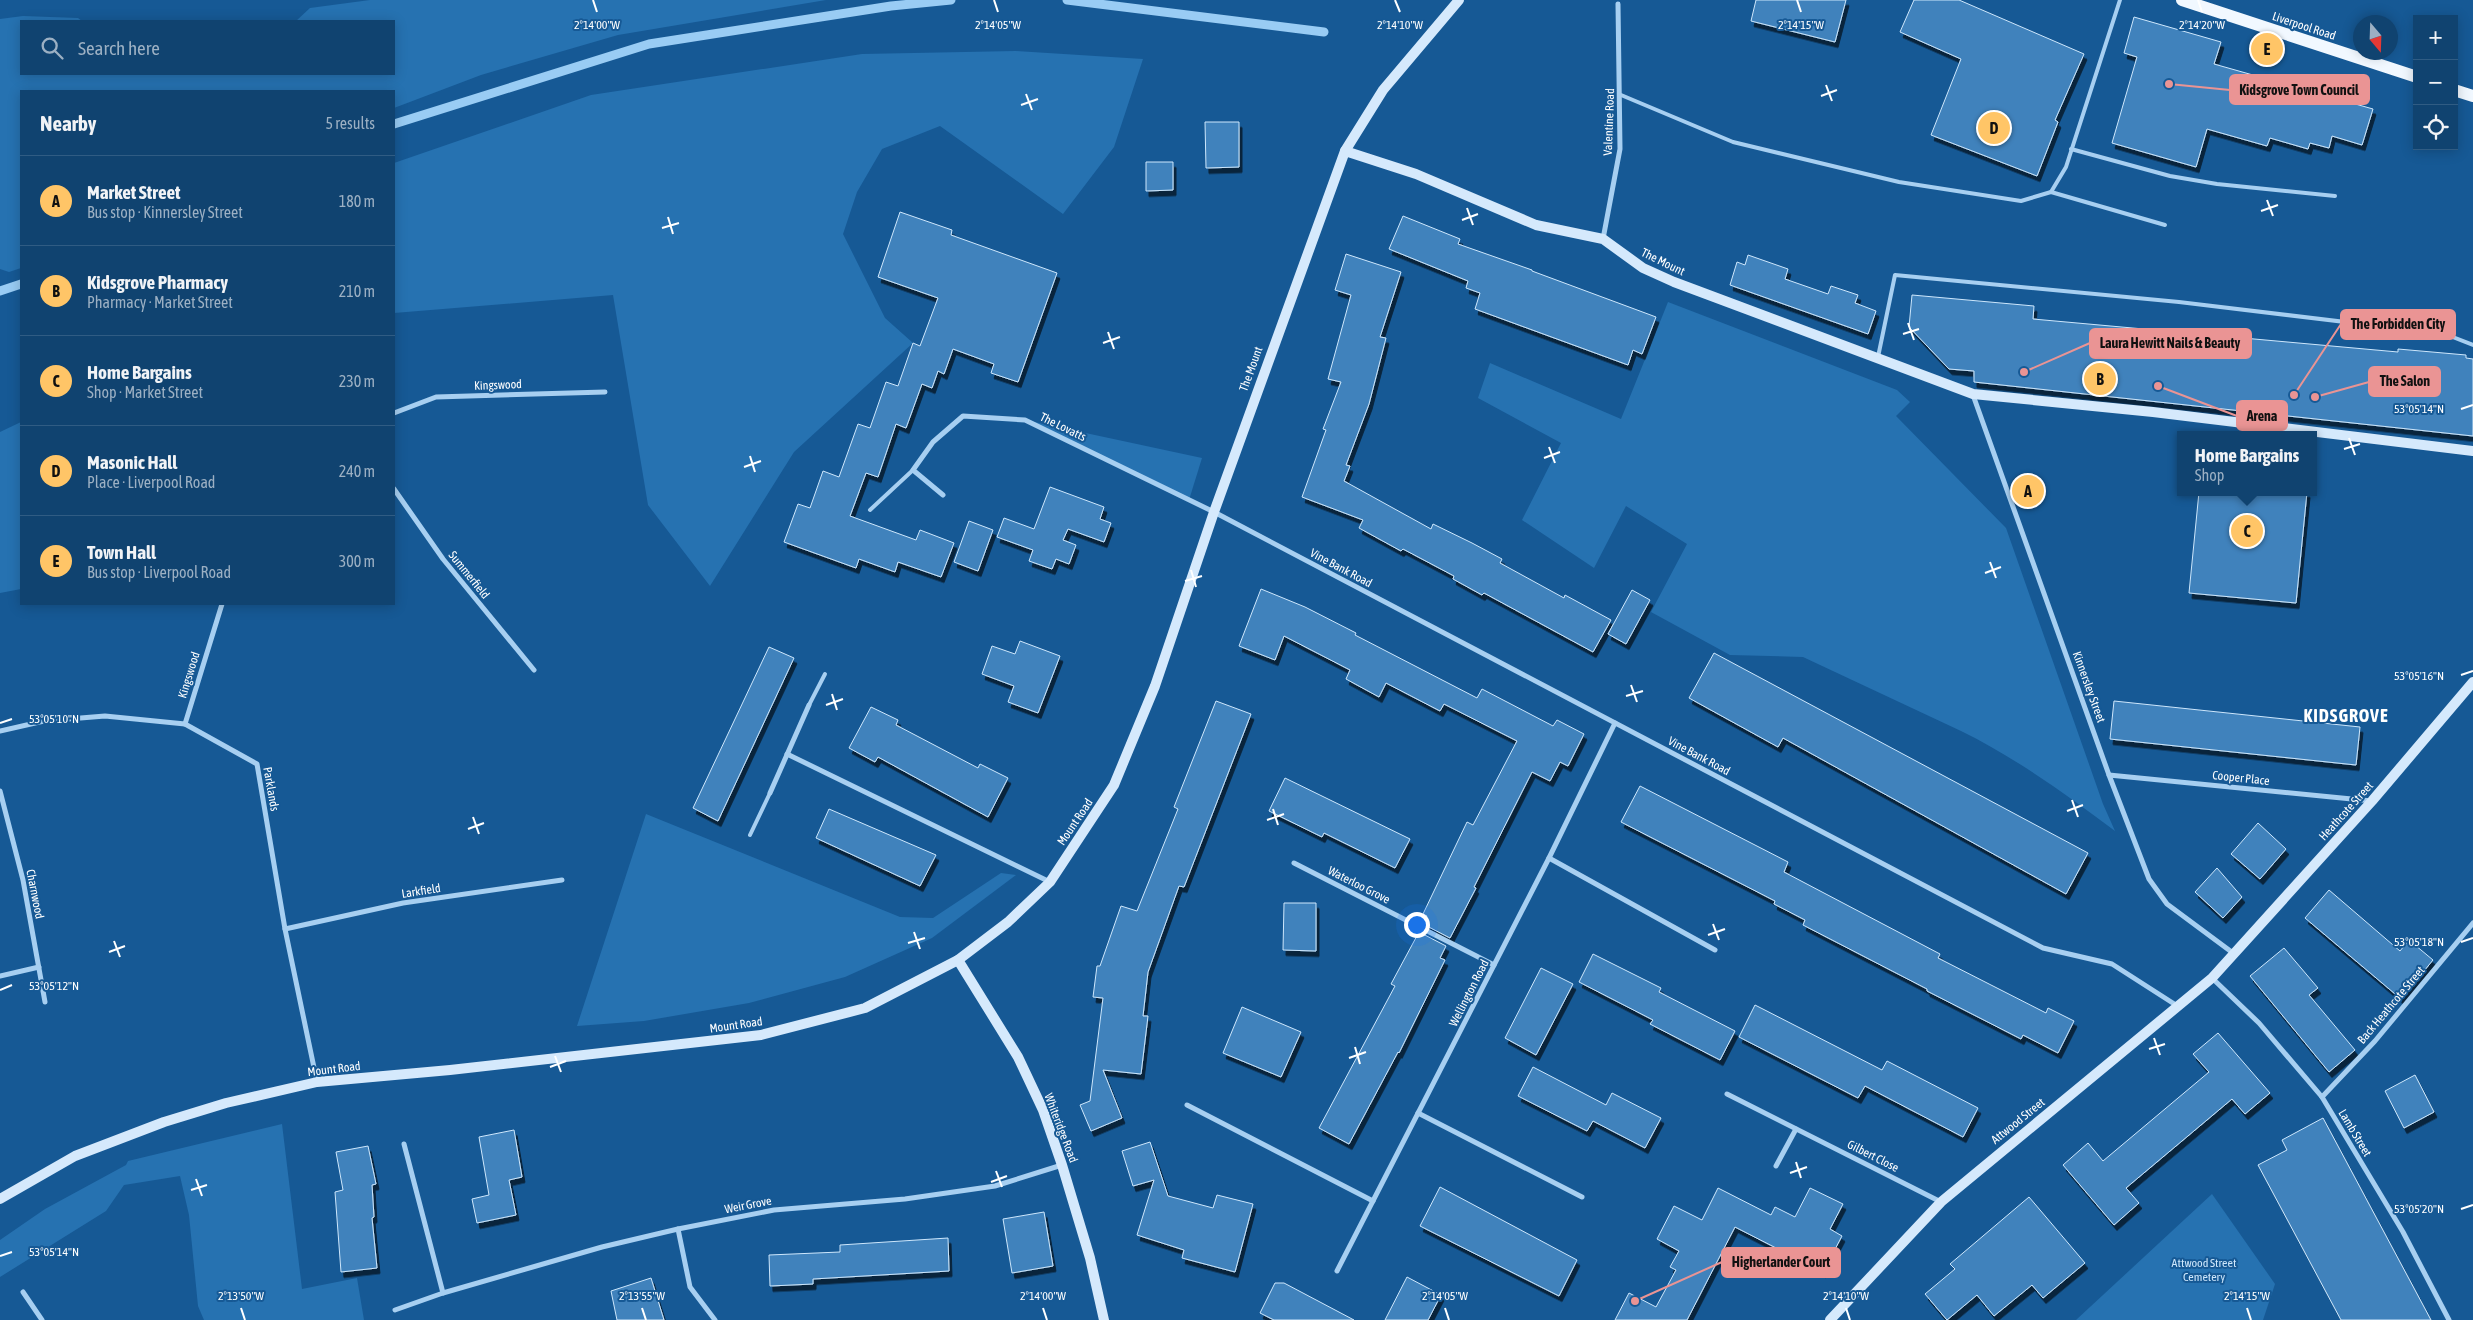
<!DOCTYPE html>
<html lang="en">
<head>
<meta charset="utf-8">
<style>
  :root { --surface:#104370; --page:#1e4e78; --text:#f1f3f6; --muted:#9cb0c3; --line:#305c83; --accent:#ffc567 }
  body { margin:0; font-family:"Asap Condensed",sans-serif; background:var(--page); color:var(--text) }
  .controls { position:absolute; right:15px; top:15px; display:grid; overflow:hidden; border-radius:0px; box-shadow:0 2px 12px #0003 }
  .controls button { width:45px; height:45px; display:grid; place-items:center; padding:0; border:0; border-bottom:1px solid var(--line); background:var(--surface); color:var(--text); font:25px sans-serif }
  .compass { position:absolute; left:2353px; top:15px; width:45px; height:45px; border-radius:50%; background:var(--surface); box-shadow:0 2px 12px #0003; rotate:161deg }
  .you { position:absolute; left:1416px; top:924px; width:18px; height:18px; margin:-12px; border:4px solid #fff; border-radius:50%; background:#1a73e8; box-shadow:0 0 0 8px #1a73e833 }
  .badge { display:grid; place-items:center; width:32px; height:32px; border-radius:50%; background:var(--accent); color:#111; font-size:16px; font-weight:700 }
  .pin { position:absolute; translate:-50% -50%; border:2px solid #fff; box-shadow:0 1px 5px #0006 }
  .popup { position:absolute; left:2177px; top:431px; width:140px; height:65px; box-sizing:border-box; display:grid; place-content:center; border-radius:0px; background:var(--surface); filter:drop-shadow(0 1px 4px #0005); font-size:16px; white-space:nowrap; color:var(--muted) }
  .popup b { font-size:19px; color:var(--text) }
  .popup::after { content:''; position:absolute; left:50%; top:100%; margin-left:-10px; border:10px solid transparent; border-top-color:var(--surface) }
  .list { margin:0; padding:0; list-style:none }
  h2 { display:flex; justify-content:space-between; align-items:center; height:65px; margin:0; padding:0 20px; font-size:21px }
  h2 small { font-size:16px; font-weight:400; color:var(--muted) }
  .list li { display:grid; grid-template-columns:32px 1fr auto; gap:15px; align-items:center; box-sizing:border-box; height:90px; padding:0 20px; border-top:1px solid var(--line) }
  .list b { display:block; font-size:19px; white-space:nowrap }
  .list p { margin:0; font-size:16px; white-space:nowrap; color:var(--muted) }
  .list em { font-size:16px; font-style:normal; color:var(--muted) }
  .icon { flex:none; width:28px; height:28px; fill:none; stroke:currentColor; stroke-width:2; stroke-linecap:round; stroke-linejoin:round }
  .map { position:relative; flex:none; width:2473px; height:1320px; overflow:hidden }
  .search { position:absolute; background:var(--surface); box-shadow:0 2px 12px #0003; left:20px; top:20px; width:375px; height:55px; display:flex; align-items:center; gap:12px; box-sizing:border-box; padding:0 18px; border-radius:0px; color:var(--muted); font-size:19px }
  .panel { position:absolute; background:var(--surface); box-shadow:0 2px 12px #0003; left:20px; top:90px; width:375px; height:515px; border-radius:0px }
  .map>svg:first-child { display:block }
</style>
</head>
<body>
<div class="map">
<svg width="2473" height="1320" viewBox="0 0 2473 1320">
  <defs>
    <filter id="shadow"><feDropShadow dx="3" dy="5.5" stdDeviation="0" flood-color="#0009"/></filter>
  </defs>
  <rect width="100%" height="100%" fill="#165995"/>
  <g fill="#2672b1">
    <polygon points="370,0 826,0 618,35 481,75 394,108 394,91 21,91 21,268 9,272 0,269 0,19 23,16 78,18 82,21 21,21 21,74 394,74 394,21 296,21 310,8"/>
    <polygon points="1016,51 1143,59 1114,147 1063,214 940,126 882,149 857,192 843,234 885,318 913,343 794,452 710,586 648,505 613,295 394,313 394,163 591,95 862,54"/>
    <path d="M 1668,302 L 1897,390 L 1910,402 L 1896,416 L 2006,528 L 2103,804 L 2115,831 C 2067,795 2016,758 1961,731 L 1803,657 L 1730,655 L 1651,612 L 1687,544 L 1626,506 L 1594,568 L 1522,520 L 1561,443 L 1478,398 L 1490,363 L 1621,419 Z"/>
    <polygon points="1025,420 1202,458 1189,500"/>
    <polygon points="21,422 21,589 0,593 0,432"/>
    <polygon points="646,814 900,917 933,918 1001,873 1016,875 932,938 845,977 749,1003 644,1021 577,1026"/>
    <polygon points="282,1124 302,1289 357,1278 364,1320 204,1320 198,1306 189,1215 180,1176 124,1185 106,1211 0,1277 0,1240 45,1209 126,1165 128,1161"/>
    <polygon points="2212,1194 2275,1284 2263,1320 2076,1320"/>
  </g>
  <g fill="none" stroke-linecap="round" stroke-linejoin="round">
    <g stroke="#99ccf4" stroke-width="9">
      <polyline points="1067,0 1324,32"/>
      <polyline points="394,124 649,44 891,6 951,0"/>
      <polyline points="0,291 21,284"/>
    </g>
  </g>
  <g fill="#3f82bc" stroke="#cee7fc" filter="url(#shadow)">
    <polygon points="1756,0 1846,0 1835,42 1751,21"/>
    <polygon points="1914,0 1959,0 2084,54 2055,120 2058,122 2037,176 1931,135 1961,59 1900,32"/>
    <polygon points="2134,17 2221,42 2214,64 2373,109 2362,145 2332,136 2329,148 2310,143 2308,149 2270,138 2267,146 2207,129 2196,167 2112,143 2137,57 2124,53"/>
    <polygon points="1205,122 1239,122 1239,167 1206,168"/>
    <polygon points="1146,162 1173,162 1173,190 1146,191"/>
    <polygon points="900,212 952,230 951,235 1057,273 1018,382 991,373 994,364 953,349 944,374 938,371 932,388 922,384 906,428 896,424 878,477 866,473 850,516 916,540 920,530 954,543 941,577 898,562 895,572 859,559 856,568 784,542 798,504 810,508 823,471 839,477 858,424 870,428 886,382 898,386 913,343 920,346 938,298 878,277"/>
    <polygon points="1403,216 1460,239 1458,244 1532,270 1532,271 1656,317 1642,354 1633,350 1628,365 1475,309 1480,293 1466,288 1468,281 1389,249"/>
    <polygon points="1346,254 1401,272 1380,337 1386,338 1369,404 1346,465 1350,466 1344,481 1431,529 1433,524 1472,543 1502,559 1500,563 1564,598 1565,595 1611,620 1593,652 1484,593 1482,595 1453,579 1454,576 1403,549 1401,551 1359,528 1363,520 1302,497 1326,430 1323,429 1341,382 1328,379 1351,295 1335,290"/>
    <polygon points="1748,255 1788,269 1785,279 1828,294 1831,286 1858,295 1855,303 1876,311 1868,334 1730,285 1737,262 1745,265"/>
    <polygon points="1912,295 2034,306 2033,319 2398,352 2398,349 2466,355 2466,358 2473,359 2473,436 1974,382 1974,371 1949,369 1909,327"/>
    <polygon points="1050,487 1104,507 1100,519 1111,523 1104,542 1068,529 1063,540 1076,545 1069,564 1056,559 1052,569 1029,561 1033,550 997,537 1004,518 1034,529"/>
    <polygon points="2199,492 2307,492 2296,603 2189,593"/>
    <polygon points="969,521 993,530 978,571 954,562"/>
    <polygon points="1261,589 1305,607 1356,633 1355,635 1477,698 1482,689 1553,726 1557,720 1584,734 1568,766 1560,762 1550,781 1532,772 1474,887 1476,888 1450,938 1423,924 1427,916 1423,914 1467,822 1473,825 1517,741 1444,704 1440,711 1386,683 1379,697 1346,679 1350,670 1284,636 1275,660 1239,646"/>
    <polygon points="1632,590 1650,600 1626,644 1608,634"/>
    <polygon points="1020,641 1060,656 1038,713 1008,702 1014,686 982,674 992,646 1015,654"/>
    <polygon points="769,647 794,658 718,821 693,808"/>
    <polygon points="1714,653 2088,853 2066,894 1783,738 1778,747 1689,698"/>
    <polygon points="1216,701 1251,714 1184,887 1179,886 1148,972 1143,1016 1148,1016 1141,1074 1103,1070 1122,1118 1091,1131 1080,1105 1090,1101 1103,998 1093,997 1097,966 1100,966 1121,906 1137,911 1178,809 1174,807"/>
    <polygon points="2114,701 2360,727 2356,765 2110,739"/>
    <polygon points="871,707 898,720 896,725 978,768 980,764 1008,778 988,817 878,757 875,762 849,748"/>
    <polygon points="1285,778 1410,839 1395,868 1324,833 1322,837 1269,811"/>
    <polygon points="1640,786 1788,862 1784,872 1940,954 1938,958 2046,1013 2048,1008 2074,1021 2058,1053 2023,1035 2021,1039 1927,991 1927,989 1803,925 1805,920 1774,904 1775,901 1621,822"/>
    <polygon points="829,809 936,855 920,886 816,838"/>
    <polygon points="2258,823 2286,849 2260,879 2231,854"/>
    <polygon points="2217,868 2242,897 2223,918 2195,892"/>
    <polygon points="2329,890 2400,951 2409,940 2433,960 2401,999 2305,918"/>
    <polygon points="1284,903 1316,903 1316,951 1283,950"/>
    <polygon points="1419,932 1446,946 1440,958 1445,960 1399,1053 1398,1052 1349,1144 1319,1128 1395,986 1391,984"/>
    <polygon points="2284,948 2318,988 2309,995 2355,1050 2329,1072 2250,976"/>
    <polygon points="1593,954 1661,988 1659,992 1735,1031 1720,1060 1650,1024 1653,1020 1579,982"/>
    <polygon points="1541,968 1573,984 1536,1055 1505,1038"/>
    <polygon points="1755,1005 1882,1070 1887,1061 1978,1108 1963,1137 1865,1086 1858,1098 1739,1037"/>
    <polygon points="1242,1007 1301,1032 1281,1077 1223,1053"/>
    <polygon points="2218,1033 2270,1093 2245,1114 2232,1099 2126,1188 2139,1203 2114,1225 2063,1165 2088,1143 2103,1161 2209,1072 2193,1054"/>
    <polygon points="1533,1067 1606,1105 1612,1093 1661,1118 1645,1148 1593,1121 1587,1131 1518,1096"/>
    <polygon points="2415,1075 2434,1112 2404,1128 2385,1091"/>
    <polygon points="2323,1118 2431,1320 2341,1320 2258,1165 2287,1150 2282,1140"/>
    <polygon points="514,1130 522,1177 509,1180 516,1215 477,1223 472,1199 489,1195 479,1137"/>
    <polygon points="1150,1142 1168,1196 1213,1208 1217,1195 1253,1204 1235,1272 1182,1258 1184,1250 1137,1235 1154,1180 1133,1186 1122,1151"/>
    <polygon points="368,1146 376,1184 372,1185 374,1217 372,1218 377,1268 341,1272 335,1192 343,1190 336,1152"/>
    <polygon points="1440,1187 1577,1260 1559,1296 1420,1226"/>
    <polygon points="1718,1188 1771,1215 1775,1207 1795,1217 1810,1188 1843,1204 1830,1229 1842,1236 1823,1272 1735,1227 1687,1320 1615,1320 1629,1293 1656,1307 1676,1270 1670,1267 1679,1251 1657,1239 1674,1206 1702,1220"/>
    <polygon points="2029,1197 2085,1263 2043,1298 2032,1285 1994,1316 1977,1295 1947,1320 1925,1294 1955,1269 1950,1264"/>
    <polygon points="1044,1212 1053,1266 1012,1273 1003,1219"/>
    <polygon points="948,1238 949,1271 813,1279 813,1284 770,1286 769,1255 840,1252 840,1245"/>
    <polygon points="1407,1277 1441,1295 1428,1320 1385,1320"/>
    <polygon points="651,1278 664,1320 617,1320 611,1291"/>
    <polygon points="1275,1283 1284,1283 1354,1320 1274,1320 1260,1313"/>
  </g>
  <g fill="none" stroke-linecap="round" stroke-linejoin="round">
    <g stroke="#a7cff1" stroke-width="4">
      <polyline points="1621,95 1733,142 1899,182 2021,201 2051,192 2066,167 2120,0"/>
      <polyline points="2071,149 2170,176 2217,184 2335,196"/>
      <polyline points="2051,192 2165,225"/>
      <polyline points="1878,357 1895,275 2179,302 2445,334 2473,345"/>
      <polyline points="870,510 913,470"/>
      <polyline points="809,705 825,674"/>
      <polyline points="750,835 770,793"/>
    </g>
    <g stroke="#a7cff1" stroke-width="5">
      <polyline points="1603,239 1620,149 1618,4"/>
      <polyline points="1973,395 2109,775 2149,879 2167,904 2233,953"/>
      <polyline points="394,413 436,397 605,392"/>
      <polyline points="394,489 443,559 534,670"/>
      <polyline points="943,495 913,470 933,442 963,416 1025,420 1214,512 2043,948 2112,964 2179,1007"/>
      <polyline points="185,724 222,604"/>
      <polyline points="0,731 44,721 105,716 185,724 257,764 285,929 317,1082"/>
      <polyline points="787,754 1050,882"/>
      <polyline points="2109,775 2372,801"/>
      <polyline points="0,791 23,880 45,1002"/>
      <polyline points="770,793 809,705"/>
      <polyline points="1549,858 1715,950"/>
      <polyline points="1294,863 1494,965"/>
      <polyline points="285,929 403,903 562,880"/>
      <polyline points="0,976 39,967"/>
      <polyline points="2212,978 2259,1023 2322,1097 2403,1232 2449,1320"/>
      <polyline points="1727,1094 1941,1202"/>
      <polyline points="2322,1097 2375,1041 2473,923"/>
      <polyline points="1187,1105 1373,1201"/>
      <polyline points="1418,1113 1582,1197"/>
      <polyline points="404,1144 443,1293"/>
      <polyline points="1776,1166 1796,1129"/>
      <polyline points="678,1229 690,1287 715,1320"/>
      <polyline points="1337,1271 1549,858 1615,723"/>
      <polyline points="23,1292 42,1320"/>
      <polyline points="395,1310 443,1293 602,1247 678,1229 774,1210 905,1199 995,1186 1062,1165"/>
    </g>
    <g stroke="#d5e9fc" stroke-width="10">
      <polyline points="1345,151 1416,174 1536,225 1603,239 1643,268 1674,282 1973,394 2153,412 2473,451"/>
      <polyline points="958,960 1018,1057 1043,1110 1062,1165 1090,1258 1104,1320"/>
      <polyline points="0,1199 75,1156 164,1122 226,1103 317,1082 450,1070 761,1035 865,1008 958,960 1008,922 1050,882 1114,785 1155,686 1214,512 1345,151 1383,90 1459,0"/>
      <polyline points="1830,1320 1941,1202 2212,978 2372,801 2473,682"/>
    </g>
    <g stroke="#f1f8ff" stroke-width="12">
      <polyline points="2182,0 2417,77"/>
      <polyline points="2454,90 2473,96"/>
    </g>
  </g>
  <path fill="none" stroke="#fff" stroke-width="2" d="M 593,0 L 597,12M 994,0 L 998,12M 1395,0 L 1400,12M 1797,0 L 1801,12M 2198,0 L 2202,12M 1826,85 L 1832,101M 1026,94 L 1032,110M 1821,96 L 1837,90M 1021,105 L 1038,99M 2267,200 L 2273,216M 1467,208 L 1473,225M 2261,211 L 2278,205M 668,217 L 673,234M 1462,220 L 1478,214M 662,228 L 679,223M 1908,323 L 1914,340M 1108,332 L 1114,349M 1903,334 L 1919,329M 1103,343 L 1120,337M 2461,409 L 2473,405M 2349,438 L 2355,455M 1549,447 L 1555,463M 2344,449 L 2360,444M 750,456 L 755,472M 1544,458 L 1560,452M 744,467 L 761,461M 1990,562 L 1996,578M 1191,570 L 1196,587M 1985,573 L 2001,567M 1185,581 L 1202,576M 2461,675 L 2473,671M 1631,685 L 1637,702M 832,694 L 837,710M 1626,696 L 1643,691M 826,705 L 843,699M 0,723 L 12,719M 2072,800 L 2078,817M 1273,809 L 1278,825M 2067,811 L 2083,805M 473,817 L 479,834M 1267,820 L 1284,814M 468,829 L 484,823M 1713,924 L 1719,940M 914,932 L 920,949M 1708,935 L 1725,929M 114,941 L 120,957M 2461,942 L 2473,938M 908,943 L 925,938M 109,952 L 125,946M 0,990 L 12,985M 2154,1038 L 2160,1055M 1355,1047 L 1360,1064M 2149,1049 L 2165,1044M 555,1056 L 561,1072M 1349,1058 L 1366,1052M 550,1067 L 566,1061M 1796,1162 L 1801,1178M 996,1171 L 1002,1187M 1790,1173 L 1807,1167M 196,1179 L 202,1196M 991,1182 L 1007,1176M 191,1190 L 207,1185M 2461,1209 L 2473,1205M 0,1256 L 12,1252M 241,1308 L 245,1320M 642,1308 L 646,1320M 1043,1308 L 1047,1320M 1445,1308 L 1449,1320M 1846,1308 L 1850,1320M 2247,1308 L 2251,1320"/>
  <g text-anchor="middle" stroke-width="4" stroke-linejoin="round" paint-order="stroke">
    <g font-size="12" fill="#fff" stroke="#165995">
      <text transform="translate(2304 26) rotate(18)" y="4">Liverpool Road</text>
      <text transform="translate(1609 122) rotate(-88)" y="4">Valentine Road</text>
      <text transform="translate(1663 262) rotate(26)" y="4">The Mount</text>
      <text transform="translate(1251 369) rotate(-70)" y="4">The Mount</text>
      <text transform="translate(498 385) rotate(-2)" y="4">Kingswood</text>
      <text transform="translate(1063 427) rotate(26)" y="4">The Lovatts</text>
      <text transform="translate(1341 568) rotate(28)" y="4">Vine Bank Road</text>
      <text transform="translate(469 575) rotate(51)" y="4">Summerfield</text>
      <text transform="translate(189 675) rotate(-73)" y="4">Kingswood</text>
      <text transform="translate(2089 687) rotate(70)" y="4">Kinnersley Street</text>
      <text transform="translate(1699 756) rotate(28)" y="4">Vine Bank Road</text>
      <text transform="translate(2241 778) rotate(6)" y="4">Cooper Place</text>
      <text transform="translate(271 789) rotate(80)" y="4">Parklands</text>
      <text transform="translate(2346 811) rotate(-48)" y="4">Heathcote Street</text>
      <text transform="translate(1075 822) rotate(-56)" y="4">Mount Road</text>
      <text transform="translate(1359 885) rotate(27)" y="4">Waterloo Grove</text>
      <text transform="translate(421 891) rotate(-9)" y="4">Larkfield</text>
      <text transform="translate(35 894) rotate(79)" y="4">Charnwood</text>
      <text transform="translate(1469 993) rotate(-63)" y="4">Wellington Road</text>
      <text transform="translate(2391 1005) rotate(-50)" y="4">Back Heathcote Street</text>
      <text transform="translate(736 1025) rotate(-8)" y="4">Mount Road</text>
      <text transform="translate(334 1069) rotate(-7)" y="4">Mount Road</text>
      <text transform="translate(2018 1121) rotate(-39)" y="4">Attwood Street</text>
      <text transform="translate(1061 1128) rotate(69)" y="4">Whiteridge Road</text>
      <text transform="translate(2355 1133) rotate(59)" y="4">Lamb Street</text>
      <text transform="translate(1873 1156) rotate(27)" y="4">Gilbert Close</text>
      <text transform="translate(748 1205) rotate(-11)" y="4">Weir Grove</text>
    </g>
    <g font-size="12" fill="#cee7fc" stroke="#165995">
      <text x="2204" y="1267">Attwood Street<tspan x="2204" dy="14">Cemetery</tspan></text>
    </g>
    <g font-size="18" font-weight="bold" letter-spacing="1" fill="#fff" stroke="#165995">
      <text x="2346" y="722">KIDSGROVE</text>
    </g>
  </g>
  <g font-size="12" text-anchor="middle" fill="#fff" stroke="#165995" stroke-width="4" stroke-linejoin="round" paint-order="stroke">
    <text x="597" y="29">2°14'00"W</text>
    <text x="998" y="29">2°14'05"W</text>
    <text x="1400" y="29">2°14'10"W</text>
    <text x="1801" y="29">2°14'15"W</text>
    <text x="2202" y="29">2°14'20"W</text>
    <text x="2419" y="413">53°05'14"N</text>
    <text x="2419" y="680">53°05'16"N</text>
    <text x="54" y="723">53°05'10"N</text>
    <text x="2419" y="946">53°05'18"N</text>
    <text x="54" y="990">53°05'12"N</text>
    <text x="2419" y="1213">53°05'20"N</text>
    <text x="54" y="1256">53°05'14"N</text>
    <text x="241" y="1300">2°13'50"W</text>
    <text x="642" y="1300">2°13'55"W</text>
    <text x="1043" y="1300">2°14'00"W</text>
    <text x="1445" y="1300">2°14'05"W</text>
    <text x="1846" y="1300">2°14'10"W</text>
    <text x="2247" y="1300">2°14'15"W</text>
  </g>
  <path fill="none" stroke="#ea9494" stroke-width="2" d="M2169 84L2230 90M2294 395L2341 324M2024 372L2090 343M2315 397L2369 382M2158 386L2237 416M1635 1301L1722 1262"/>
  <g fill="#ea9494" stroke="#165995" stroke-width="2">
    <circle cx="2169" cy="84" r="5"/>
    <circle cx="2294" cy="395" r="5"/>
    <circle cx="2024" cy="372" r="5"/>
    <circle cx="2315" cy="397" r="5"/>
    <circle cx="2158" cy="386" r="5"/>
    <circle cx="1635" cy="1301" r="5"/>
  </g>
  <g fill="#ea9494" stroke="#ea9494" stroke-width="2">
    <rect x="2230" y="75" width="139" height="29" rx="5"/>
    <rect x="2341" y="310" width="114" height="29" rx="5"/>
    <rect x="2090" y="329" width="161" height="29" rx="5"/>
    <rect x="2369" y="367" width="71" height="29" rx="5"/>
    <rect x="2237" y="401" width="50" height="29" rx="5"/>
    <rect x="1722" y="1248" width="118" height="29" rx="5"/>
  </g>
  <g font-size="14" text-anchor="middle" font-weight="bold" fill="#111">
    <text x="2299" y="95">Kidsgrove Town Council</text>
    <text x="2398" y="329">The Forbidden City</text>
    <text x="2170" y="348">Laura Hewitt Nails &amp; Beauty</text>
    <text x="2405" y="386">The Salon</text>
    <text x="2262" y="421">Arena</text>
    <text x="1781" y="1267">Higherlander Court</text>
  </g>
</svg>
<div class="controls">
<button>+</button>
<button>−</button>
<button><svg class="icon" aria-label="locate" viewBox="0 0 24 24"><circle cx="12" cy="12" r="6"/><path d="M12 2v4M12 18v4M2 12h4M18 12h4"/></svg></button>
</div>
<svg class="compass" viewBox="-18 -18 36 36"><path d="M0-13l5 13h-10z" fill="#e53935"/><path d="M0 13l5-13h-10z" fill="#9cb0c3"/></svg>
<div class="you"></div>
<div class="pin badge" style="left:2028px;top:491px">A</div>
<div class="pin badge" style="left:2100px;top:379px">B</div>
<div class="pin badge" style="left:2247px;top:531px">C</div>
<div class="popup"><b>Home Bargains</b>Shop</div>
<div class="pin badge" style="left:1994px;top:128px">D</div>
<div class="pin badge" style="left:2267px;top:49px">E</div>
<div class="search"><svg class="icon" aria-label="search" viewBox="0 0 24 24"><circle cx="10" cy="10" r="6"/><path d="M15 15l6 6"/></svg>Search here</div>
<section class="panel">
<h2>Nearby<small>5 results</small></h2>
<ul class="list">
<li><span class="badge">A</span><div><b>Market Street</b><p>Bus stop · Kinnersley Street</p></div><em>180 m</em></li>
<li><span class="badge">B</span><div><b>Kidsgrove Pharmacy</b><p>Pharmacy · Market Street</p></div><em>210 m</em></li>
<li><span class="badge">C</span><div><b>Home Bargains</b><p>Shop · Market Street</p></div><em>230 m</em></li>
<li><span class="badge">D</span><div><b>Masonic Hall</b><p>Place · Liverpool Road</p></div><em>240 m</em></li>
<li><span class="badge">E</span><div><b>Town Hall</b><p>Bus stop · Liverpool Road</p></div><em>300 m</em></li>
</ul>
</section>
</div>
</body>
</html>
